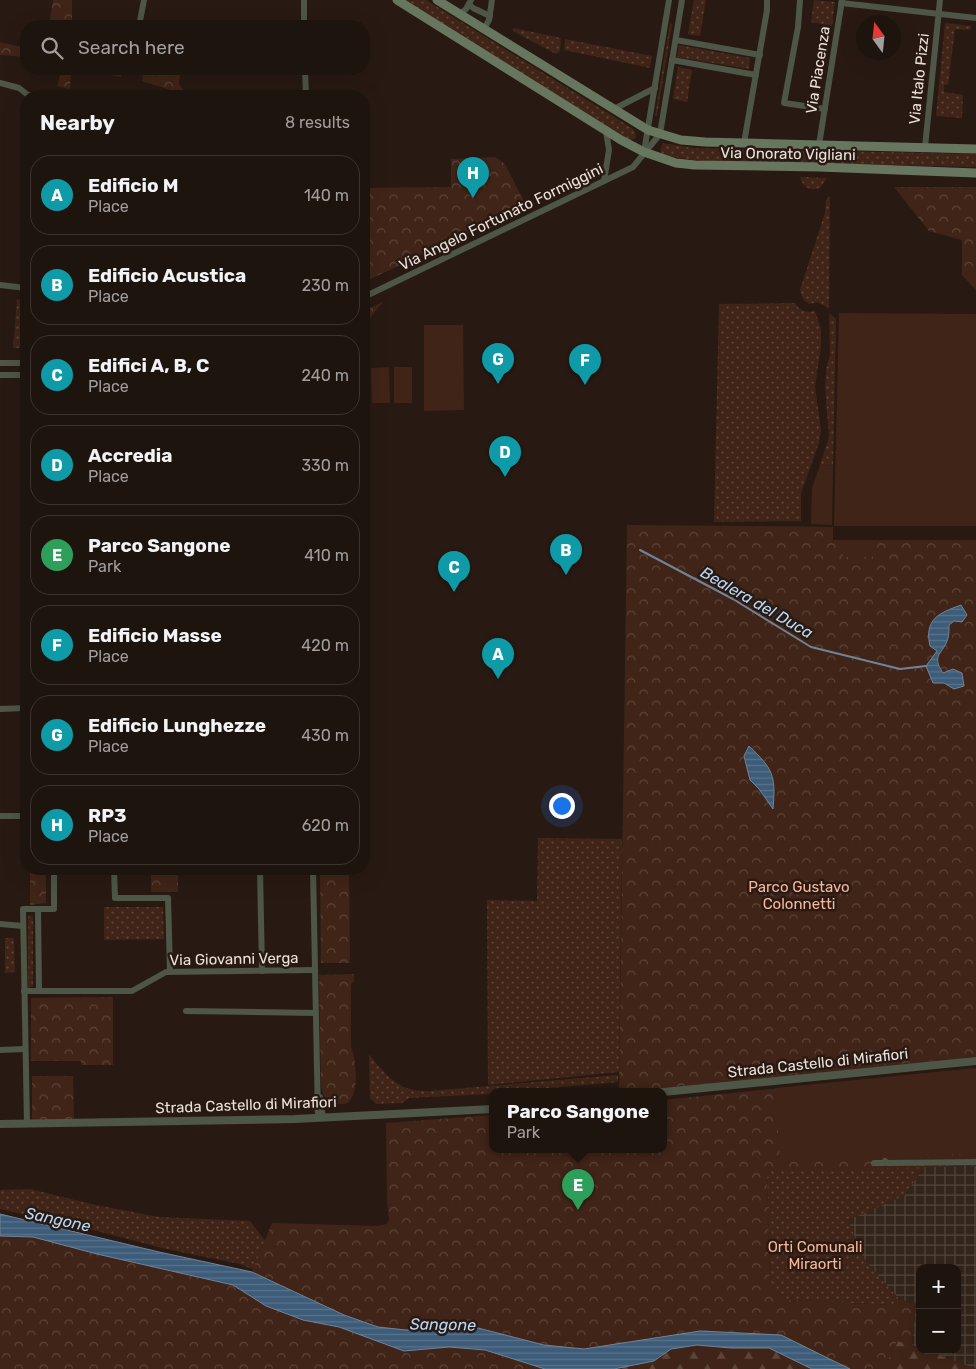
<!DOCTYPE html>
<html lang="en">
<head>
<meta charset="utf-8">
<style>
  :root { --surface:#1e140e; --page:#2b211c; --text:#f1f3f6; --muted:#a19e9e; --line:#3c332e; --accent:#8c9099 }
  body { margin:0; font-family:Rubik,sans-serif; background:var(--page); color:var(--text) }
  .controls { position:absolute; right:15px; bottom:15px; display:grid; overflow:hidden; border-radius:10px; box-shadow:0 5px 20px #0002 }
  .controls button { width:45px; height:45px; display:grid; place-items:center; padding:0; border:0; border-bottom:1px solid var(--line); background:var(--surface); color:var(--text); font:25px sans-serif }
  .compass { position:absolute; left:856px; top:15px; width:45px; height:45px; border-radius:50%; background:var(--surface); box-shadow:0 5px 20px #0002; rotate:345deg }
  .you { position:absolute; left:561px; top:805px; width:18px; height:18px; margin:-12px; border:4px solid #fff; border-radius:50%; background:#1a73e8; box-shadow:0 0 0 8px #1a73e833 }
  .badge { display:grid; place-items:center; width:32px; height:32px; border-radius:50%; background:var(--accent); color:#fff; font-size:16px; font-weight:700 }
  .pin { position:absolute; translate:-50% -41px; filter:drop-shadow(0 1px 2px #0008) }
  .pin::after { content:''; position:absolute; top:26px; width:18px; height:15px; background:inherit; clip-path:polygon(0 0,100% 0,50% 100%) }
  .popup { position:absolute; left:489px; top:1088px; width:178px; height:65px; box-sizing:border-box; display:grid; place-content:center; border-radius:10px; background:var(--surface); filter:drop-shadow(0 1px 4px #0005); font-size:16px; white-space:nowrap; color:var(--muted) }
  .popup b { font-size:19px; color:var(--text) }
  .popup::after { content:''; position:absolute; left:50%; top:100%; margin-left:-10px; border:10px solid transparent; border-top-color:var(--surface) }
  .list { margin:0; padding:0; list-style:none }
  h2 { display:flex; justify-content:space-between; align-items:center; height:65px; margin:0; padding:0 20px; font-size:21px }
  h2 small { font-size:16px; font-weight:400; color:var(--muted) }
  .list li { display:grid; grid-template-columns:32px 1fr auto; gap:15px; align-items:center; box-sizing:border-box; height:80px; margin:0 10px 10px; padding:0 10px; border:1px solid var(--line); border-radius:20px }
  .list b { display:block; font-size:19px; white-space:nowrap }
  .list p { margin:0; font-size:16px; white-space:nowrap; color:var(--muted) }
  .list em { font-size:16px; font-style:normal; color:var(--muted) }
  .icon { flex:none; width:28px; height:28px; fill:none; stroke:currentColor; stroke-width:2; stroke-linecap:round; stroke-linejoin:round }
  .map { position:relative; flex:none; width:976px; height:1369px; overflow:hidden }
  .search { position:absolute; background:var(--surface); box-shadow:0 5px 20px #0002; left:20px; top:20px; width:350px; height:55px; display:flex; align-items:center; gap:12px; box-sizing:border-box; padding:0 18px; border-radius:20px; color:var(--muted); font-size:19px }
  .panel { position:absolute; background:var(--surface); box-shadow:0 5px 20px #0002; left:20px; top:90px; width:350px; height:785px; border-radius:20px }
  .map>svg:first-child { display:block }
</style>
</head>
<body>
<div class="map">
<svg width="976" height="1369" viewBox="0 0 976 1369">
  <defs>
    <pattern id="industrial-grid" width="8" height="8" patternUnits="userSpaceOnUse" patternTransform="scale(1.25)"><rect width="8" height="8" fill="#34251a"/><path d="M0 4h8M4 0v8" fill="none" stroke="#52443b"/></pattern>
    <pattern id="grass-dots" width="8" height="8" patternUnits="userSpaceOnUse" patternTransform="scale(1.25)"><rect width="8" height="8" fill="#402418"/><path d="M2 2h.1M6 6h.1" fill="none" stroke="#5c4439" stroke-width="1.8" stroke-linecap="round"/></pattern>
    <pattern id="forest-firs" width="22" height="20" patternUnits="userSpaceOnUse" patternTransform="scale(1.25)"><rect width="22" height="20" fill="#402418"/><path d="M5 1l3.5 6h-7zM16 11l3.5 6h-7z" fill="#5c4439"/></pattern>
    <pattern id="park-crowns" width="20" height="18" patternUnits="userSpaceOnUse" patternTransform="scale(1.25)"><rect width="20" height="18" fill="#402418"/><path d="M2 6a3 3 0 1 1 6 0M12 15a3 3 0 1 1 6 0" fill="none" stroke="#5c4439"/></pattern>
    <pattern id="water-rules" width="6" height="5" patternUnits="userSpaceOnUse" patternTransform="scale(1.25)"><rect width="6" height="5" fill="#3d5c79"/><path d="M0 2.5h6" fill="none" stroke="#59738b"/></pattern>
  </defs>
  <rect width="100%" height="100%" fill="#281a13"/>
  <polygon fill="url(#industrial-grid)" points="976,1166 976,1369 926,1350 957,1350 957,1268 920,1268 920,1348 912,1345 916,1304 899,1299 864,1259 847,1219 904,1196 924,1167"/>
  <g fill="url(#grass-dots)">
    <polygon points="401,0 426,0 632,128 635,132 636,138 629,141"/>
    <polygon points="694,0 706,0 700,36 688,34"/>
    <polygon points="814,0 835,2 832,26 811,22"/>
    <polygon points="670,23 672,24 657,116 655,116"/>
    <polygon points="945,23 971,26 971,30 955,29 948,85 944,85 944,92 963,95 962,118 936,116"/>
    <polygon points="513,28 561,38 560,51 556,54 513,31"/>
    <polygon points="565,39 652,56 650,68 564,50"/>
    <polygon points="679,45 750,58 749,69 677,57"/>
    <polygon points="678,67 692,70 687,102 673,99"/>
    <polygon points="103,69 122,69 121,77 102,73"/>
    <polygon points="663,143 693,148 976,154 976,167 700,161 663,155 660,150"/>
    <path d="M 800,177 L 827,178 L 820,188 C 810,191 803,188 800,177 Z"/>
    <path d="M 830,196 L 829,308 L 817,302 C 806,307 803,300 800,290 L 825,213 L 826,200 Z"/>
    <polygon points="17,299 23,301 25,348 13,348"/>
    <path d="M 795,303 C 800,311 806,313 815,311 L 821,329 L 821,346 L 815,386 L 821,430 L 819,443 L 801,493 L 801,521 L 714,522 L 719,304 Z"/>
    <polygon points="829,313 836,319 833,466 820,465 829,437 825,387 826,370 830,354"/>
    <polygon points="538,838 622,839 619,1072 488,1085 487,900 537,901"/>
    <polygon points="104,907 163,907 164,939 104,940"/>
    <polygon points="28,915 32,916 33,917 33,986 29,988 28,986"/>
    <polygon points="5,938 14,938 15,972 5,973"/>
    <path d="M 369,1054 C 379,1067 393,1085 410,1089 C 417,1091 424,1091 430,1091 L 618,1075 L 618,1082 L 517,1091 L 493,1091 L 493,1094 L 491,1094 L 409,1098 L 402,1103 L 376,1104 L 370,1098 Z"/>
    <polygon points="924,1167 904,1196 848,1220 864,1259 899,1299 893,1305 789,1300 770,1289 767,1170"/>
    <polygon points="30,1189 91,1204 159,1217 250,1221 270,1247 275,1279 240,1264 166,1249 97,1231 0,1209 0,1190"/>
  </g>
  <g fill="url(#forest-firs)">
    <polygon points="897,1340 920,1348 920,1350 926,1350 976,1369 884,1369"/>
    <polygon points="697,1345 731,1348 769,1348 812,1369 614,1369 654,1361 671,1349"/>
  </g>
  <g fill="url(#park-crowns)">
    <polygon points="53,0 72,0 72,26 49,26"/>
    <polygon points="0,42 26,48 26,57 0,55"/>
    <polygon points="62,69 71,69 70,89 57,86"/>
    <polygon points="144,69 181,69 179,84 188,96 178,96 174,91 142,81"/>
    <polygon points="495,157 505,164 526,206 364,282 364,188 451,187 451,159"/>
    <polygon points="894,187 976,187 976,290 962,275 962,240 929,231"/>
    <polygon points="383,302 366,323 364,328 364,311"/>
    <polygon points="627,525 833,527 833,540 976,540 976,1057 632,1091 619,1091"/>
    <polygon points="30,869 46,869 46,903 30,905"/>
    <rect x="151" y="869" width="27" height="23"/>
    <polygon points="320,869 349,869 350,963 321,963"/>
    <path d="M 354,974 L 354,981 L 351,984 L 351,1047 C 357,1058 362,1116 335,1102 L 333,1104 L 325,1098 L 321,1088 L 319,975 Z"/>
    <polygon points="113,997 113,1065 81,1065 81,1061 31,1061 31,998"/>
    <polygon points="976,1068 976,1166 767,1171 770,1289 789,1300 893,1305 899,1299 916,1304 912,1345 897,1341 884,1369 850,1369 781,1335 619,1344 584,1349 544,1345 478,1328 406,1330 378,1327 344,1315 252,1272 272,1223 377,1226 387,1224 389,1219 387,1202 386,1123 493,1115 493,1149 663,1149 663,1100"/>
    <polygon points="32,1076 73,1076 74,1120 32,1120"/>
    <polygon points="0,1236 33,1237 97,1254 233,1285 266,1306 303,1320 339,1327 404,1351 449,1347 485,1350 545,1369 0,1369"/>
  </g>
  <g fill="#402418">
    <polygon points="839,313 976,314 976,526 834,526"/>
    <polygon points="424,325 463,325 464,410 424,411"/>
    <polygon points="389,367 390,403 372,403 371,368"/>
    <rect x="394" y="367" width="18" height="36"/>
    <polygon points="820,465 833,466 832,525 811,524 812,488"/>
    <rect x="843" y="542" width="29" height="15"/>
    <polygon points="976,1068 976,1154 780,1157 775,1088"/>
  </g>
  <g fill="url(#water-rules)" stroke="#718497">
    <path d="M 961,605 L 967,615 L 962,622 L 954,621 L 949,625 C 949,629 949,635 948,638 C 944,654 930,654 943,673 L 953,669 L 962,673 L 964,686 L 954,689 L 944,683 L 933,683 L 926,666 L 937,651 L 930,646 C 924,619 939,613 961,605 Z"/>
    <path d="M 749,746 C 773,769 776,775 773,809 L 759,789 L 750,780 L 744,756 Z"/>
    <polygon points="0,1214 159,1252 252,1272 344,1315 378,1327 406,1330 478,1328 544,1345 584,1349 700,1331 781,1335 850,1369 812,1369 769,1348 731,1348 697,1345 671,1349 654,1361 614,1369 545,1369 485,1350 449,1347 404,1351 339,1327 303,1320 266,1306 233,1285 97,1254 33,1237 0,1236"/>
  </g>
  <g fill="none" stroke-linecap="round" stroke-linejoin="round">
    <polyline stroke="#718497" stroke-width="2" points="640,550 733,599 811,647 900,669 926,666"/>
    <g stroke="#4d5647" stroke-width="6">
      <polyline points="304,0 304,26"/>
      <polyline points="800,0 798,27 784,103 825,109"/>
      <polyline points="841,3 976,18"/>
      <polyline points="469,4 473,8 490,16"/>
      <polyline points="460,14 466,9 471,0"/>
      <polyline points="139,26 144,0"/>
      <polyline points="484,29 489,20 492,0"/>
      <polyline points="676,40 760,55"/>
      <polyline points="672,60 756,75"/>
      <polyline points="305,69 306,96"/>
      <polyline points="131,72 131,69"/>
      <polyline points="0,83 19,88 28,95 36,96"/>
      <polyline points="614,109 655,88"/>
      <polyline points="744,143 767,10 767,0"/>
      <polyline points="819,145 842,0"/>
      <polyline points="925,147 940,0"/>
      <polyline points="644,152 669,0"/>
      <polyline points="604,181 609,150 606,131"/>
      <polyline points="0,285 26,288"/>
      <polyline points="364,297 633,167 660,134 682,0"/>
      <polyline points="0,363 26,363"/>
      <polyline points="0,375 26,375"/>
      <polyline points="0,709 26,708"/>
      <polyline points="0,816 26,816"/>
      <polyline points="114,869 115,898 168,898 170,972"/>
      <polyline points="260,869 262,971"/>
      <polyline points="313,869 318,1118"/>
      <polyline points="38,909 39,991"/>
      <polyline points="0,924 23,926"/>
      <polyline points="24,991 132,991 166,972 315,970"/>
      <polyline points="186,1011 316,1013"/>
      <polyline points="0,1050 25,1049"/>
      <polyline points="320,1097 323,1118"/>
      <polyline points="27,1124 23,909 54,909 54,869"/>
      <polyline points="874,1163 884,1163 885,1161 887,1163 976,1162"/>
    </g>
    <g stroke="#4d5647" stroke-width="8">
      <polyline points="663,1092 976,1061"/>
      <polyline points="0,1124 295,1119 493,1109"/>
    </g>
    <g stroke="#67765e" stroke-width="9">
      <polyline points="397,0 621,140 644,152 676,163 695,165 819,167 976,173"/>
      <polyline points="437,0 648,130 681,140 705,142 976,149"/>
    </g>
  </g>
  <g text-anchor="middle" stroke-width="5" stroke-linejoin="round" paint-order="stroke">
    <g font-size="15" fill="#ebe1dc" stroke="#281a13">
      <text transform="translate(818 70) rotate(-81)" y="5">Via Piacenza</text>
      <text transform="translate(919 79) rotate(-84)" y="5">Via Italo Pizzi</text>
      <text transform="translate(788 154) rotate(1)" y="5">Via Onorato Vigliani</text>
      <text transform="translate(501 217) rotate(-26)" y="5">Via Angelo Fortunato Formiggini</text>
      <text transform="translate(234 959) rotate(-1)" y="5">Via Giovanni Verga</text>
      <text transform="translate(818 1063) rotate(-6)" y="5">Strada Castello di Mirafiori</text>
      <text transform="translate(246 1105) rotate(-2)" y="5">Strada Castello di Mirafiori</text>
    </g>
    <g font-size="15" fill="#fab699" stroke="#281a13">
      <text x="799" y="892">Parco Gustavo<tspan x="799" dy="17">Colonnetti</tspan></text>
      <text x="815" y="1252">Orti Comunali<tspan x="815" dy="17">Miraorti</tspan></text>
    </g>
    <g font-size="16" font-style="italic" fill="#b8d8f5" stroke="#281a13">
      <text transform="translate(757 602) rotate(30)" y="6">Bealera del Duca</text>
      <text transform="translate(58 1219) rotate(12)" y="6">Sangone</text>
      <text transform="translate(443 1324) rotate(1)" y="6">Sangone</text>
    </g>
  </g>
</svg>
<div class="controls">
<button>+</button>
<button>−</button>
</div>
<svg class="compass" viewBox="-18 -18 36 36"><path d="M0-13l5 13h-10z" fill="#e53935"/><path d="M0 13l5-13h-10z" fill="#a19e9e"/></svg>
<div class="you"></div>
<div class="pin badge" style="left:498px;top:679px;background:#0f9aa8">A</div>
<div class="pin badge" style="left:566px;top:575px;background:#0f9aa8">B</div>
<div class="pin badge" style="left:454px;top:592px;background:#0f9aa8">C</div>
<div class="pin badge" style="left:505px;top:477px;background:#0f9aa8">D</div>
<div class="pin badge" style="left:578px;top:1210px;background:#2e9e5b">E</div>
<div class="popup"><b>Parco Sangone</b>Park</div>
<div class="pin badge" style="left:585px;top:385px;background:#0f9aa8">F</div>
<div class="pin badge" style="left:498px;top:384px;background:#0f9aa8">G</div>
<div class="pin badge" style="left:473px;top:198px;background:#0f9aa8">H</div>
<div class="search"><svg class="icon" aria-label="search" viewBox="0 0 24 24"><circle cx="10" cy="10" r="6"/><path d="M15 15l6 6"/></svg>Search here</div>
<section class="panel">
<h2>Nearby<small>8 results</small></h2>
<ul class="list">
<li><span class="badge" style="background:#0f9aa8">A</span><div><b>Edificio M</b><p>Place</p></div><em>140 m</em></li>
<li><span class="badge" style="background:#0f9aa8">B</span><div><b>Edificio Acustica</b><p>Place</p></div><em>230 m</em></li>
<li><span class="badge" style="background:#0f9aa8">C</span><div><b>Edifici A, B, C</b><p>Place</p></div><em>240 m</em></li>
<li><span class="badge" style="background:#0f9aa8">D</span><div><b>Accredia</b><p>Place</p></div><em>330 m</em></li>
<li><span class="badge" style="background:#2e9e5b">E</span><div><b>Parco Sangone</b><p>Park</p></div><em>410 m</em></li>
<li><span class="badge" style="background:#0f9aa8">F</span><div><b>Edificio Masse</b><p>Place</p></div><em>420 m</em></li>
<li><span class="badge" style="background:#0f9aa8">G</span><div><b>Edificio Lunghezze</b><p>Place</p></div><em>430 m</em></li>
<li><span class="badge" style="background:#0f9aa8">H</span><div><b>RP3</b><p>Place</p></div><em>620 m</em></li>
</ul>
</section>
</div>
</body>
</html>
